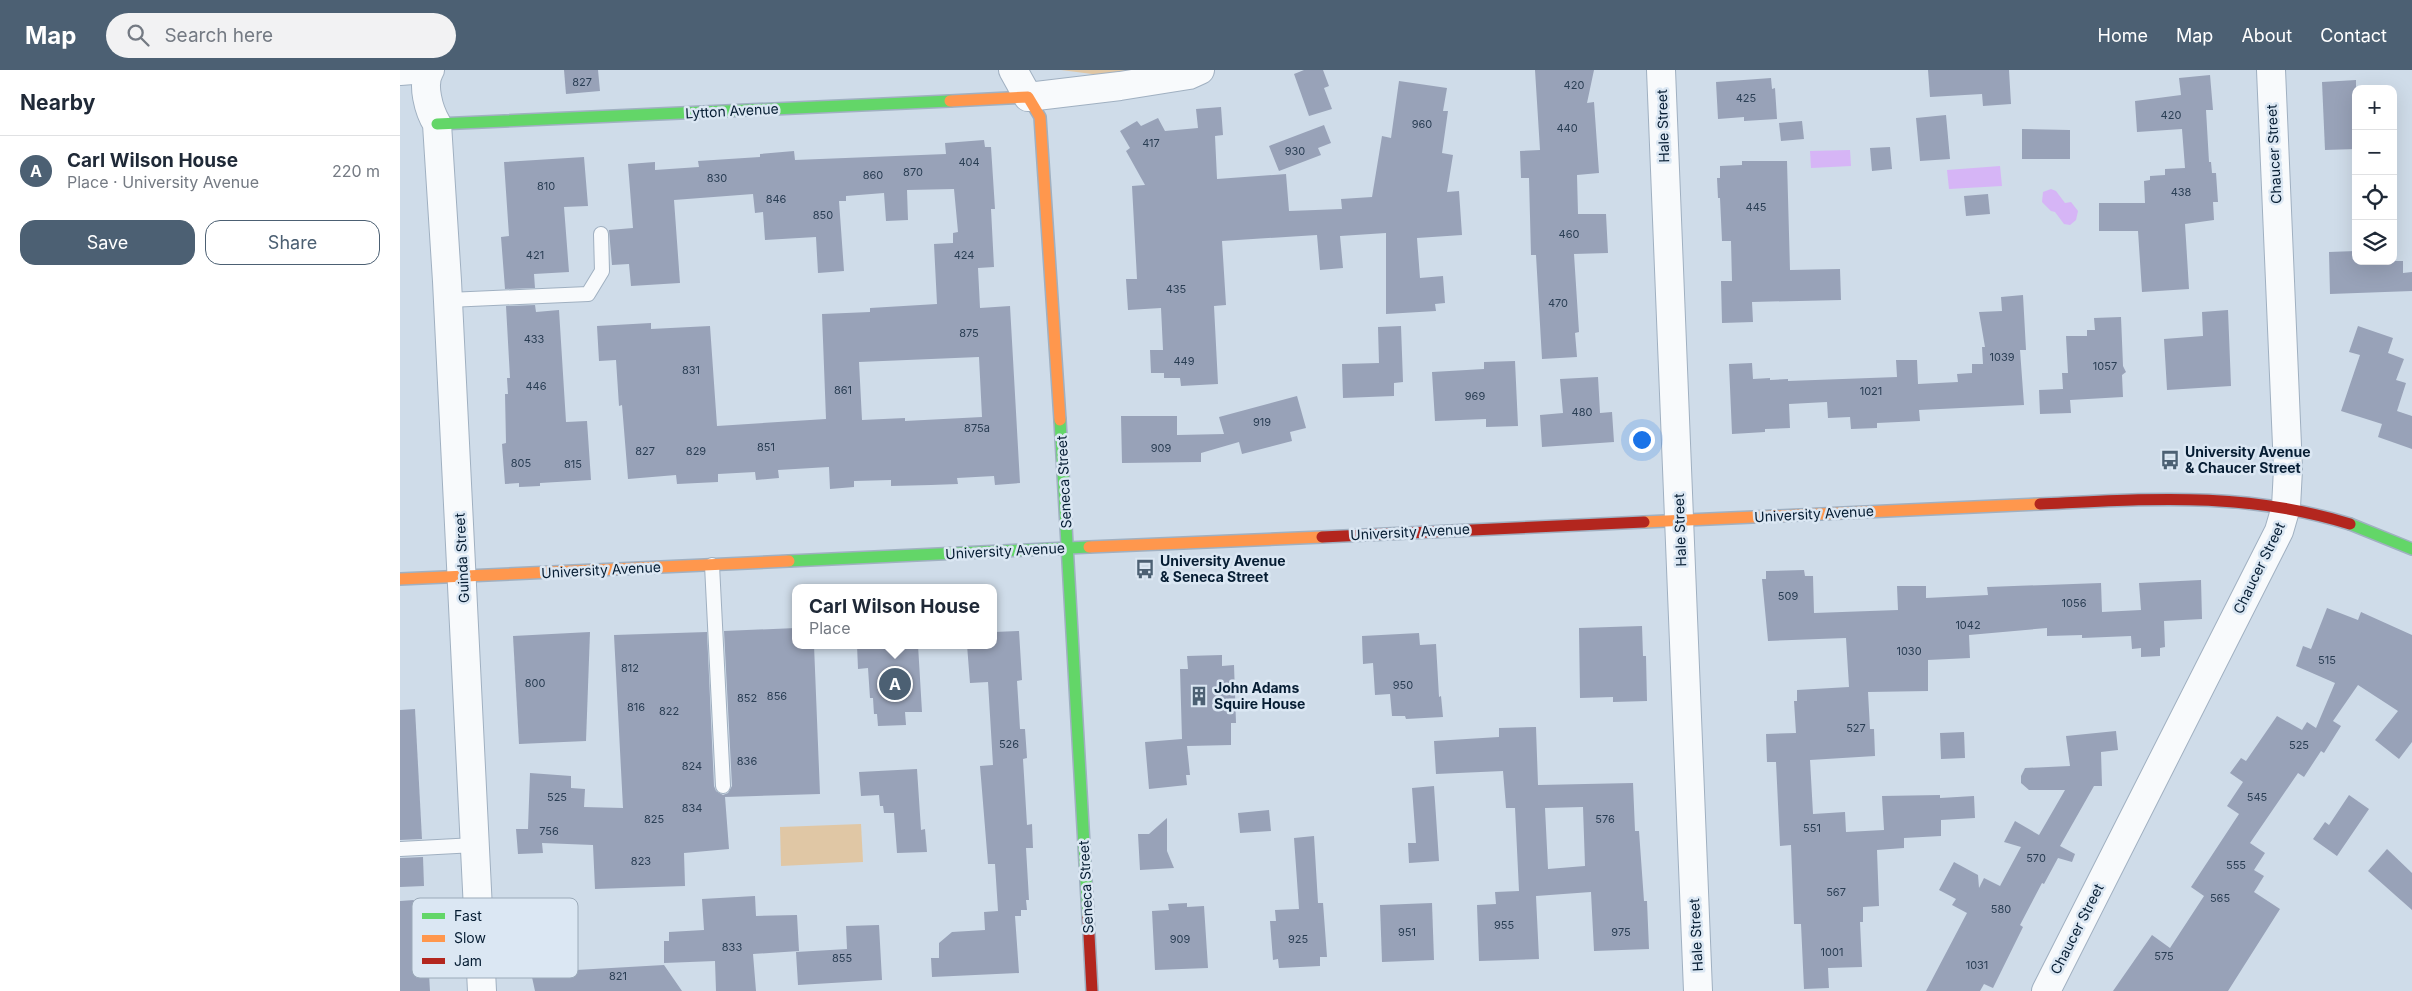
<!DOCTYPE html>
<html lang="en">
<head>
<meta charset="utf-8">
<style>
  :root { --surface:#fff; --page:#f2f2f3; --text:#1f2937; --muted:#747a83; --line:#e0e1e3; --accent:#4c6073 }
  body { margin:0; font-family:Inter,sans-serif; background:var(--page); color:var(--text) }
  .controls { position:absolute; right:15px; top:15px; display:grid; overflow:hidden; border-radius:10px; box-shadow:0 5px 20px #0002 }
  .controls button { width:45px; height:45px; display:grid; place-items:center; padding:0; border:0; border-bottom:1px solid var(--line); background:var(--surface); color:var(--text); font:25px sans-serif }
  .you { position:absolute; left:1241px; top:369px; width:18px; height:18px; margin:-12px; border:4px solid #fff; border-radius:50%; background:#1a73e8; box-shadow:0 0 0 8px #1a73e833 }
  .badge { display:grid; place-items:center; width:32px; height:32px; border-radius:50%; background:var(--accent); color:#fff; font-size:16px; font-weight:700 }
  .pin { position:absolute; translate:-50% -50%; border:2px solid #fff; box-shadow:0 1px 5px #0006 }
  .popup { position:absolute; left:392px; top:514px; width:205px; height:65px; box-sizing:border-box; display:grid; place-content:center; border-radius:10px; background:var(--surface); filter:drop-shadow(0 1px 4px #0005); font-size:16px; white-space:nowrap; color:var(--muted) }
  .popup b { font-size:19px; color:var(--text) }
  .popup::after { content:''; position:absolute; left:50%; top:100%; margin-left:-10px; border:10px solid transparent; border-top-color:var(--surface) }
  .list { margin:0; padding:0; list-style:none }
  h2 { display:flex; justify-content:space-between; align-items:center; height:65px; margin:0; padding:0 20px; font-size:21px }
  h2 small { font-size:16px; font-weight:400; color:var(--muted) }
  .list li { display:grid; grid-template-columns:32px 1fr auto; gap:15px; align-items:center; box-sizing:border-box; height:70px; padding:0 20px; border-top:1px solid var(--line) }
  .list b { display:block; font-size:19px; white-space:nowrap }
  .list p { margin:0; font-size:16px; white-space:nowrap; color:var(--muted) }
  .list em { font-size:16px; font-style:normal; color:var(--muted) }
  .actions { display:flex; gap:10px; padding:15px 20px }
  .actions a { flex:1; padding:11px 0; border:1px solid var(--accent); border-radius:15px; text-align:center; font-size:18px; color:var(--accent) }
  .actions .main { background:var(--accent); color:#fff }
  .icon { flex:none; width:28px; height:28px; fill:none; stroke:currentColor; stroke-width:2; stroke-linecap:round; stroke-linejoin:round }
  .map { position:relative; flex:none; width:2012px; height:921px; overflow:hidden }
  header { display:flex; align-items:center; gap:30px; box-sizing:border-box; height:70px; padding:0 25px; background:var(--accent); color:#fff }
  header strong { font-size:24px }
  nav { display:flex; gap:28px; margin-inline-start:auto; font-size:18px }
  .search { width:350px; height:45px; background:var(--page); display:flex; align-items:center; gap:12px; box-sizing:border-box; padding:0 18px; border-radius:28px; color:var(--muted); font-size:19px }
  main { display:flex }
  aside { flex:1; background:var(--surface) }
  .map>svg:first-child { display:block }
</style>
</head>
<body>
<header>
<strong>Map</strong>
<div class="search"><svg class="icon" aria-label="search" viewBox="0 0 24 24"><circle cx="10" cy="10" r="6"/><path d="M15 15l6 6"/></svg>Search here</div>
<nav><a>Home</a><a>Map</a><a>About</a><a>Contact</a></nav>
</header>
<main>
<aside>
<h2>Nearby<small></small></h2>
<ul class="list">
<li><span class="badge">A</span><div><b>Carl Wilson House</b><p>Place · University Avenue</p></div><em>220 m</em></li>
</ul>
<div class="actions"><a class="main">Save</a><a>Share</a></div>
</aside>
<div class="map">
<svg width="2012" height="921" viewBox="0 0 2012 921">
  <rect width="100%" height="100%" fill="#cfdce9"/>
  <g fill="#e0c7a5">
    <polygon points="661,0 732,0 700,5"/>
    <polygon points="461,754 463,792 381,796 380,757"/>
  </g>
  <g fill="#d6b5f6">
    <polygon points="1450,80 1451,96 1411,98 1410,81"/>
    <polygon points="1600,96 1602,116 1549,119 1547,100"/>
    <polygon points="1651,119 1656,121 1665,133 1671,132 1678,141 1676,150 1670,155 1664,154 1655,142 1651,141 1642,132 1643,122"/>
  </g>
  <g fill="#98a2b8" fill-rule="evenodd">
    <polygon points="164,0 198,0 200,21 166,24"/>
    <polygon points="904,0 923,0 929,16 924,18 932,39 909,46 894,4"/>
    <polygon points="1135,0 1194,0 1187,33 1194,32 1199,103 1177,105 1178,144 1206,144 1208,183 1174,184 1179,262 1175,263 1177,287 1142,289 1136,185 1131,185 1129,108 1121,108 1120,81 1140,80"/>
    <polygon points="1528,0 1609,0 1611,34 1583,36 1582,24 1530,27"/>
    <polygon points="1810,5 1813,40 1806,40 1809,92 1811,92 1812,103 1816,103 1818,132 1813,132 1814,150 1785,154 1789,219 1742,222 1738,161 1699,161 1699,133 1745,133 1744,111 1750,110 1750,106 1765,105 1765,99 1785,98 1782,59 1737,62 1735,31 1781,25 1779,8"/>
    <polygon points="1371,8 1372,19 1375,18 1377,49 1344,51 1344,47 1318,49 1316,12"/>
    <polygon points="1956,10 1956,79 1925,80 1922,12"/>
    <polygon points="999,11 1047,18 1043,41 1048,41 1042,83 1053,85 1047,122 1059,121 1062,165 1017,168 1020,208 1043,206 1045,233 1035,234 1036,241 986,244 986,163 940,166 943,198 920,200 917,165 822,171 826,235 814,236 818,314 781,316 780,308 764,308 764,303 751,303 750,280 763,280 761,238 728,240 726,209 737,209 732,116 745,115 726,81 730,78 720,61 737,51 741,56 758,48 765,61 798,58 796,39 821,37 823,65 815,66 817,109 886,104 889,141 942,139 941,129 972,127 982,66 991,68"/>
    <polygon points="1546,45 1550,89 1520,91 1516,48"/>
    <polygon points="1402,51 1404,69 1381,71 1379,53"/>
    <polygon points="924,55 931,73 918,78 921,85 879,101 869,76"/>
    <polygon points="1622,59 1670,60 1670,89 1622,89"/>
    <path d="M 584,70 L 585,77 L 591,77 L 595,139 L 591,139 L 594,197 L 578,198 L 580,238 L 610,236 L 620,413 L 595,415 L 594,406 L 557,408 L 558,414 L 531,415 L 491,416 L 491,410 L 454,411 L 454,417 L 430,419 L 429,397 L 378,400 L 379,408 L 356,410 L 355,402 L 318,404 L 318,412 L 277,414 L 276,405 L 228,409 L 222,335 L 219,336 L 216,290 L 199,291 L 197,256 L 251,253 L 251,259 L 310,256 L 317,356 L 426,349 L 422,244 L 470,242 L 470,238 L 537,234 L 534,174 L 553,173 L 553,163 L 558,162 L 554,119 L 507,120 L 508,150 L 486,151 L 484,123 L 446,126 L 446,131 L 439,131 L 444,201 L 418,203 L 416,167 L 365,170 L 363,142 L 355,143 L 353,124 L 274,130 L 280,213 L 231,216 L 229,194 L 212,195 L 209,160 L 233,158 L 228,94 L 255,92 L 255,100 L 299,97 L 298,91 L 360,87 L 360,84 L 394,81 L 395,90 L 546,84 L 545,73 ZM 579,287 L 582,347 L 505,351 L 505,348 L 462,350 L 459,292 Z"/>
    <polygon points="1490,77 1492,99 1472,101 1470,78"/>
    <polygon points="184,87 188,136 164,137 169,202 134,204 135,218 105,219 101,167 109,166 104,92"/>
    <polygon points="1342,91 1387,91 1390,200 1440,199 1441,230 1352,232 1353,252 1322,253 1321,211 1332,211 1331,171 1322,171 1320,128 1318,128 1317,108 1320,108 1320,96 1342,95"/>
    <polygon points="1588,124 1590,144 1566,146 1564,126"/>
    <polygon points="1956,181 1956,191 2003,191 2003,203 2012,202 2012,221 1930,224 1929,182"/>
    <polygon points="1623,225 1626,280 1620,280 1624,335 1519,340 1520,351 1477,353 1477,358 1451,359 1450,347 1428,348 1427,332 1389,334 1390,358 1365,359 1365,362 1332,364 1329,294 1352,293 1353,309 1370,308 1370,310 1388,309 1388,311 1497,307 1496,290 1517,290 1518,314 1558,312 1557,304 1572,303 1572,294 1583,294 1582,277 1585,277 1579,242 1602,241 1601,227"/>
    <polygon points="135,235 136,242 159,240 166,352 187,351 191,410 140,413 140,416 119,417 119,413 105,414 102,374 106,373 105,324 108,324 107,308 110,308 106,236"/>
    <polygon points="1828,240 1831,316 1767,320 1764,269 1803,266 1802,242"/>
    <polygon points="1721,247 1723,296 1726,302 1722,305 1723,327 1670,330 1671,343 1640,344 1639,320 1663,319 1662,303 1668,303 1666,266 1687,266 1687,260 1695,260 1694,248"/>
    <polygon points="1001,256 1003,312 994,313 994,326 943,328 942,294 979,293 978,257"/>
    <polygon points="1958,256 1993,268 1988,283 2004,289 1996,310 2006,313 1997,341 2012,346 2012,379 1978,367 1982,354 1941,341 1960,285 1949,282"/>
    <polygon points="1115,291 1118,356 1086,357 1086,349 1035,351 1032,302 1084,299 1084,292"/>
    <polygon points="1198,307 1200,343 1212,342 1214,372 1142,377 1140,345 1163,343 1160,309"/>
    <polygon points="897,326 906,358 890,362 892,371 842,384 839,372 801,383 801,392 722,393 721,346 777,346 777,365 824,364 819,347"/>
    <polygon points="1404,500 1405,506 1413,506 1414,543 1498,540 1497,516 1526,516 1526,528 1588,525 1587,517 1701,513 1702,542 1741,540 1739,513 1801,510 1802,549 1764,551 1765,577 1760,578 1760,586 1741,587 1741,578 1732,579 1731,566 1682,568 1682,565 1647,566 1647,558 1569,565 1570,588 1528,590 1528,621 1468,622 1470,659 1474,659 1475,686 1410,690 1413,744 1445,742 1446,762 1484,760 1482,726 1540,725 1540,728 1574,726 1575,748 1541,750 1541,766 1504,768 1504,778 1477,780 1479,836 1463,837 1463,852 1460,852 1462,897 1428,898 1429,918 1404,919 1401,854 1394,854 1391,775 1380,776 1376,692 1367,692 1366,664 1396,663 1394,631 1397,631 1397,620 1449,617 1446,568 1368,571 1362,509 1366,509 1366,501"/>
    <polygon points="1927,538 1958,550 1961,542 2012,565 2012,672 1999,689 1975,670 1998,641 1958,615 1933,651 1941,656 1924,683 1921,681 1904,707 1898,703 1850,773 1865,783 1854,800 1864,806 1854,822 1880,839 1828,921 1713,921 1752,865 1770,878 1804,826 1791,817 1839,744 1827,736 1843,712 1830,703 1841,688 1846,691 1877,646 1902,660 1907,652 1916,658 1935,613 1896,596 1903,576 1911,579"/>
    <polygon points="1242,556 1243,586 1246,586 1247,631 1213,632 1213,627 1180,628 1179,558"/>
    <polygon points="396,558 396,575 414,575 420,724 325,727 329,779 284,783 285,816 195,819 193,775 142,773 143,783 118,784 116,759 128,759 130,703 171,706 171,718 185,719 184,737 223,738 214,565 307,562 314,716 316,721 323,725 328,723 332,716 324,561"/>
    <polygon points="619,561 622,610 617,611 620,659 625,659 627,688 623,689 627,755 632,754 633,778 626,778 629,830 626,830 627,840 621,840 621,846 615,846 619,903 532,907 531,888 539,888 539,873 552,862 585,860 584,842 598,841 595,794 588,794 580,696 593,695 588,612 570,613 567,575 594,575 594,562"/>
    <polygon points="190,562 186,671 119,674 113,566"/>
    <polygon points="1019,563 1020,575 1036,574 1039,627 1041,626 1043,647 1006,649 1005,646 992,646 990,624 975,625 973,593 963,594 962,566"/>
    <polygon points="457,575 518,575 522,642 505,642 506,655 478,656 477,644 474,644 473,628 470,628 468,598 458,599"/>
    <polygon points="822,585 822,596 834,595 836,653 831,653 831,675 787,676 790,705 786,705 787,715 749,719 745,672 782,669 780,599 788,599 787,586"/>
    <polygon points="15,639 22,769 0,770 0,640"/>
    <path d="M 1136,657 L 1138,715 L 1233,713 L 1235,761 L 1239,761 L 1244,831 L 1247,831 L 1249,879 L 1194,881 L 1191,822 L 1136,826 L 1139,889 L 1079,891 L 1077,835 L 1096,834 L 1095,822 L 1119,821 L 1115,738 L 1106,738 L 1103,701 L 1036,704 L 1034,671 L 1099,667 L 1099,658 ZM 1183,737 L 1185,796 L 1148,799 L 1145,738 Z"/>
    <polygon points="1716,661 1718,680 1701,682 1702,716 1694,716 1660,776 1675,784 1672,792 1658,788 1644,814 1642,813 1620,855 1623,857 1593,918 1584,914 1580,921 1526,921 1567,843 1552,835 1556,829 1539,820 1554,792 1578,805 1579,818 1584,808 1600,816 1621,777 1604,772 1615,751 1639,765 1665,720 1629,720 1621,713 1621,706 1625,698 1670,696 1666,666"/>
    <polygon points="1564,662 1565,688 1541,689 1540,663"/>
    <polygon points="517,699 521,760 525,759 527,782 497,783 494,743 484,743 483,736 480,736 479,725 461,726 459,702"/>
    <polygon points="1034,716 1039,791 1009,793 1008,773 1016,773 1012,718"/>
    <polygon points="1949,725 1969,739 1937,786 1913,769 1925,752 1929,755"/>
    <polygon points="869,740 871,761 840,763 838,743"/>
    <polygon points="767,748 767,781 774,798 740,800 738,764 749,764"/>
    <polygon points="914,766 918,833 923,833 927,887 920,887 920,896 879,898 878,889 873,890 870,851 876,851 875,840 899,839 894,768"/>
    <polygon points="1987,779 2012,803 2012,840 1968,801"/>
    <polygon points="23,787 24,816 0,817 0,788"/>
    <polygon points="355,826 356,846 397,845 399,881 353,884 356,921 316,921 315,891 264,893 264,871 269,871 269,862 304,860 302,829"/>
    <polygon points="14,830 17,869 27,869 30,921 0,921 0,831"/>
    <polygon points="787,833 787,837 804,836 808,898 755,900 752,841 769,840 768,834"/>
    <polygon points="1032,833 1034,890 982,892 980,835"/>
    <polygon points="173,845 176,900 264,895 282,921 135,921 130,898 126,898 124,868 125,861 131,855 131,848"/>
    <polygon points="479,855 482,910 398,915 396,882 447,879 446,856"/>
  </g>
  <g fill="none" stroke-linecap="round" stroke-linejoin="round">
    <defs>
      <g id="lane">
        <polyline points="48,230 188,224 202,201 201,164"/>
        <polyline points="312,495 323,716"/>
        <polyline points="0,779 75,775"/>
      </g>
      <g id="street">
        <path d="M 30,0 C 21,14 29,41 37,54 L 47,211 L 82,921"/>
        <polyline points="613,0 628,27 720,16 789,5 800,0"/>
        <polyline points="1261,0 1298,921"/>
        <polyline points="0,1 13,0"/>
        <polyline points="1646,921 1879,461 1886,437 1888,399 1871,0"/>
      </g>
      <g id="fast">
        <polyline points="37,54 550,31"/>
        <polyline points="660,350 688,846"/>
        <polyline points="1950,454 2012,479"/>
        <polyline points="389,491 689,477"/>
      </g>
      <g id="slow">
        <polyline points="550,31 628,27 640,47 660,350"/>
        <polyline points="1244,452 1640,434"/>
        <polyline points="689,477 922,467"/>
        <polyline points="0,509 389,491"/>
      </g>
      <g id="jam">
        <path d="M 1640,434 C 1749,429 1844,421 1950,454"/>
        <polyline points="922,467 1244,452"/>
        <polyline points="688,846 692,921"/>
      </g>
    </defs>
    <use href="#lane" stroke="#a0b0c1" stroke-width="16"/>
    <use href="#street" stroke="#a0b0c1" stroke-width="30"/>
    <use href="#fast" stroke="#a0b0c1" stroke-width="14"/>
    <use href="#slow" stroke="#a0b0c1" stroke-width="14"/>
    <use href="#jam" stroke="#a0b0c1" stroke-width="14"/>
    <use href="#lane" stroke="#f8fafc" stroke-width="14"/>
    <use href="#street" stroke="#f8fafc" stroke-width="28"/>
    <use href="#fast" stroke="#63d668" stroke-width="11"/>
    <use href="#slow" stroke="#ff974d" stroke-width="11"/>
    <use href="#jam" stroke="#b3261e" stroke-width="11"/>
  </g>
  <defs>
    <symbol id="bus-bare" viewBox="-9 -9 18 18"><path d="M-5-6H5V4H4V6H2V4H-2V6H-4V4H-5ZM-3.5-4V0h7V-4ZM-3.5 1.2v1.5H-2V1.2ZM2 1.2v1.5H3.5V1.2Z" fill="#4c6073" stroke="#dbe7f3" stroke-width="2.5" paint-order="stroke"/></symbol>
    <symbol id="building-bare" viewBox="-9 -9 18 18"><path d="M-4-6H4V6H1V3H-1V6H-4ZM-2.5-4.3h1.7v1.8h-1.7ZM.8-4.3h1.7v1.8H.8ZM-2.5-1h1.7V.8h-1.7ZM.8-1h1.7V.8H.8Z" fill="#4c6073" stroke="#dbe7f3" stroke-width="2.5" paint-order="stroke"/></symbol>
  </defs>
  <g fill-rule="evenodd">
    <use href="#bus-bare" x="1756" y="376" width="28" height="28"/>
    <use href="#bus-bare" x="731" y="485" width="28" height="28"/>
    <use href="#building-bare" x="785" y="612" width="28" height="28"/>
  </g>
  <g text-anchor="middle" stroke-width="5" stroke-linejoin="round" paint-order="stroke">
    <g font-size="11" fill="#2a3e54">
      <text x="182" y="16">827</text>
      <text x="1174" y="19">420</text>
      <text x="1346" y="32">425</text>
      <text x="1771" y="49">420</text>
      <text x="1022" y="58">960</text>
      <text x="1167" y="62">440</text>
      <text x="751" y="77">417</text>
      <text x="895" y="85">930</text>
      <text x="569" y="96">404</text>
      <text x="513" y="106">870</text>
      <text x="473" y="109">860</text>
      <text x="317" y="112">830</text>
      <text x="146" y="120">810</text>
      <text x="1781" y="126">438</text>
      <text x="376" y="133">846</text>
      <text x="1356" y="141">445</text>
      <text x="423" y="149">850</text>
      <text x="1169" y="168">460</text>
      <text x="135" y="189">421</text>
      <text x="564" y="189">424</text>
      <text x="776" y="223">435</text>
      <text x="1158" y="237">470</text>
      <text x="569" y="267">875</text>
      <text x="134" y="273">433</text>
      <text x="1602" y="291">1039</text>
      <text x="784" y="295">449</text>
      <text x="1705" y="300">1057</text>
      <text x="291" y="304">831</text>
      <text x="136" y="320">446</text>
      <text x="443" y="324">861</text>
      <text x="1471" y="325">1021</text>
      <text x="1075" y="330">969</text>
      <text x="1182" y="346">480</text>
      <text x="862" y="356">919</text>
      <text x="577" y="362">875a</text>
      <text x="366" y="381">851</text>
      <text x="761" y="382">909</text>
      <text x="245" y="385">827</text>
      <text x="296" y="385">829</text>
      <text x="121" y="397">805</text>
      <text x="173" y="398">815</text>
      <text x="1388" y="530">509</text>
      <text x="1674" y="537">1056</text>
      <text x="1568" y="559">1042</text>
      <text x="1509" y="585">1030</text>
      <text x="1927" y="594">515</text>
      <text x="230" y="602">812</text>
      <text x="135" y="617">800</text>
      <text x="1003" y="619">950</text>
      <text x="377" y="630">856</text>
      <text x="347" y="632">852</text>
      <text x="236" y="641">816</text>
      <text x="269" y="645">822</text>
      <text x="1456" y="662">527</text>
      <text x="609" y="678">526</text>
      <text x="1899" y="679">525</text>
      <text x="347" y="695">836</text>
      <text x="292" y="700">824</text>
      <text x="157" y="731">525</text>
      <text x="1857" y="731">545</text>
      <text x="292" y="742">834</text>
      <text x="254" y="753">825</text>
      <text x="1205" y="753">576</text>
      <text x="1412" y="762">551</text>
      <text x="149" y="765">756</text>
      <text x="1636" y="792">570</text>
      <text x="241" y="795">823</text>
      <text x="1836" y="799">555</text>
      <text x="1436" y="826">567</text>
      <text x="1820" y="832">565</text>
      <text x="1601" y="843">580</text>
      <text x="1104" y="859">955</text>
      <text x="1007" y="866">951</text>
      <text x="1221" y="866">975</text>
      <text x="780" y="873">909</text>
      <text x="898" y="873">925</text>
      <text x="332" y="881">833</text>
      <text x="1432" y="886">1001</text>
      <text x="1764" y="890">575</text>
      <text x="442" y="892">855</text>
      <text x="1577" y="899">1031</text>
      <text x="218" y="910">821</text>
    </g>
    <g font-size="14" fill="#061d33" stroke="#dbe7f3">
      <text transform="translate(332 41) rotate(-3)" y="5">Lytton Avenue</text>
      <text transform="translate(1263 56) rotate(-92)" y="5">Hale Street</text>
      <text transform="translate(1874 84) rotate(-93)" y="5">Chaucer Street</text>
      <text transform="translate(664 412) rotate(-93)" y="5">Seneca Street</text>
      <text transform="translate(1414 444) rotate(-3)" y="5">University Avenue</text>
      <text transform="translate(1280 460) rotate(-92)" y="5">Hale Street</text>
      <text transform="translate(1010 462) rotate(-3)" y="5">University Avenue</text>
      <text transform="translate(605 481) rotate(-3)" y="5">University Avenue</text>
      <text transform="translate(62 488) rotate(-93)" y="5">Guinda Street</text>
      <text transform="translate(1859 498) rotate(-64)" y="5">Chaucer Street</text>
      <text transform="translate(201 500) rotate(-3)" y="5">University Avenue</text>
      <text transform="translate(686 817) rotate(-93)" y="5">Seneca Street</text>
      <text transform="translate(1677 859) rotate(-63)" y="5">Chaucer Street</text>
      <text transform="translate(1296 865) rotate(-93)" y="5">Hale Street</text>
    </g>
    <g font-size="14" font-weight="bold" fill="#061d33" stroke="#dbe7f3" text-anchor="start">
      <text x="1785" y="387">University Avenue<tspan x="1785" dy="16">&amp; Chaucer Street</tspan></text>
      <text x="760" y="496">University Avenue<tspan x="760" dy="16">&amp; Seneca Street</tspan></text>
      <text x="814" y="623">John Adams<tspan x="814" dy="16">Squire House</tspan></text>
    </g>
  </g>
  <rect x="12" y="828" width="166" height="80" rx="8" fill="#dbe7f3" stroke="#9baab9" stroke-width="1"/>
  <rect x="22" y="843" width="23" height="6" fill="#63d668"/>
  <rect x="22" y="865" width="23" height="7" fill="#ff974d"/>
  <rect x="22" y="888" width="23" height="6" fill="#b3261e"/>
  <g font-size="14" fill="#061d33">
    <text x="54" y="851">Fast</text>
    <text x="54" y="873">Slow</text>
    <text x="54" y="896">Jam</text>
  </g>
</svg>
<div class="controls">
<button>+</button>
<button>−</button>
<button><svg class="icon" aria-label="locate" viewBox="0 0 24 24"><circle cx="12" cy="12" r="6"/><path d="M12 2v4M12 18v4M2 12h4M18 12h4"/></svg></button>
<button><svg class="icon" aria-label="layers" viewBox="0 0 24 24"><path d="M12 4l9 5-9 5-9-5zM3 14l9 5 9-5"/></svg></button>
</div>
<div class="you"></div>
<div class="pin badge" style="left:495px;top:614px">A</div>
<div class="popup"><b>Carl Wilson House</b>Place</div>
</div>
</main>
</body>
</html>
